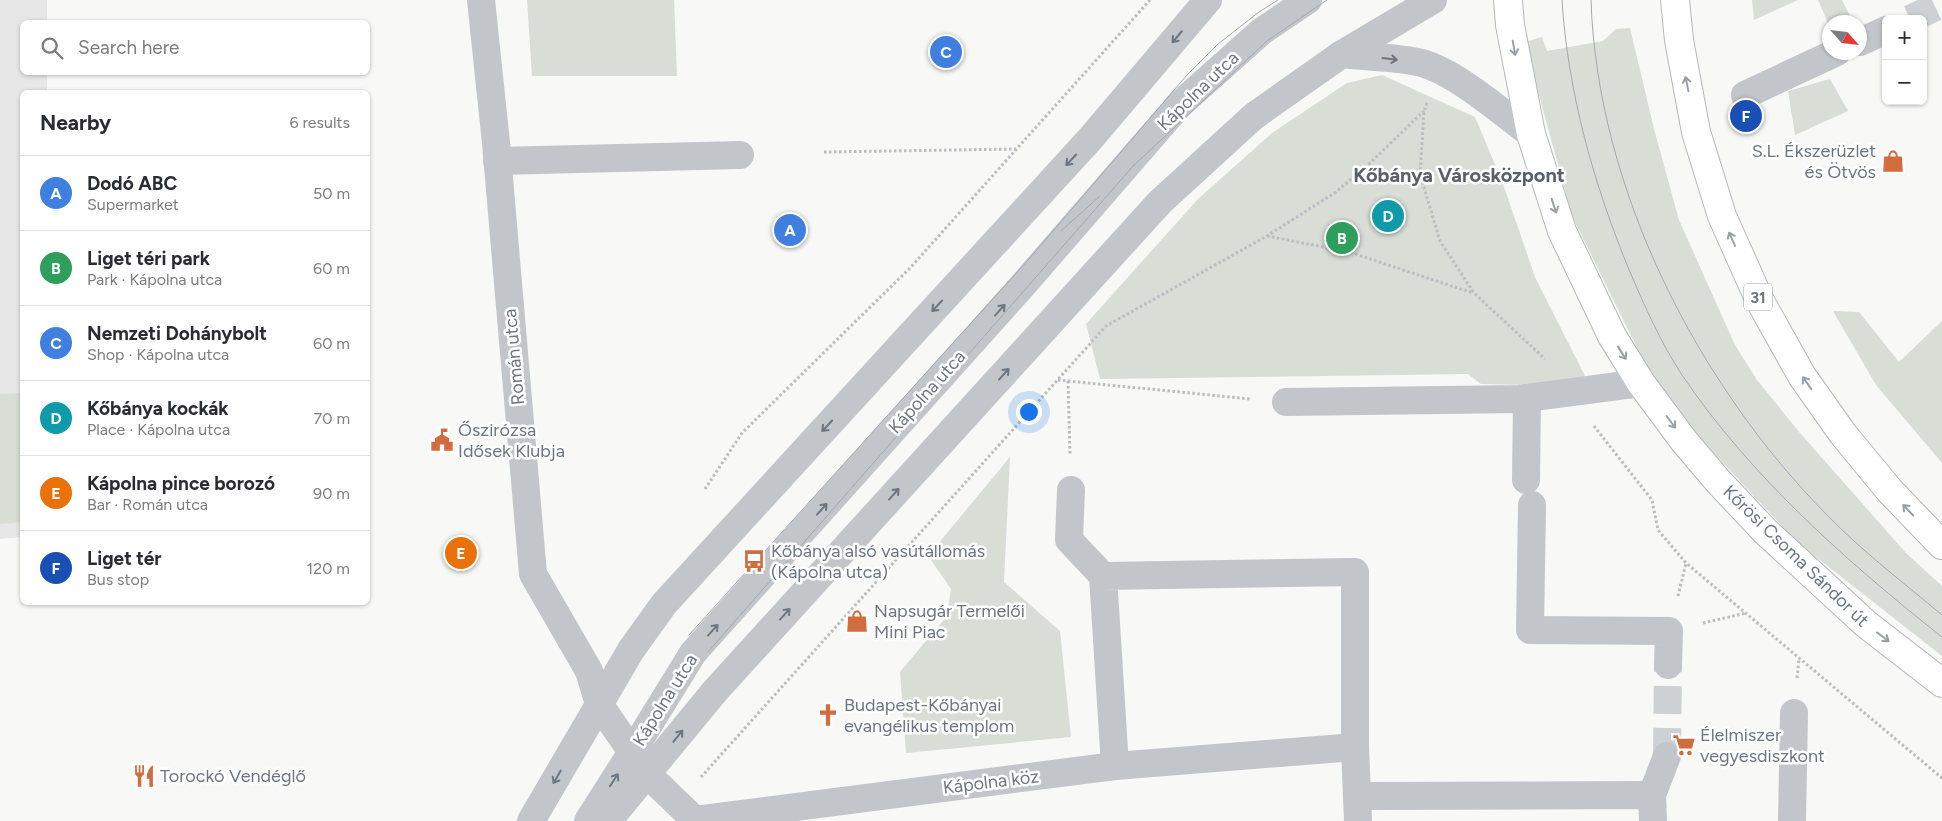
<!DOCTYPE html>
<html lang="en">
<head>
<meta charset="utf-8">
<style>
  :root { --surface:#fff; --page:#f7f7f7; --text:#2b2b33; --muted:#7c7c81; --line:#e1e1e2; --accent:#d06c3e }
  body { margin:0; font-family:Figtree,sans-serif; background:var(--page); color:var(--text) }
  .controls { position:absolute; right:15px; top:15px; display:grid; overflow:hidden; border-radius:8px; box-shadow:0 1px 4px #0004 }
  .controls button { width:45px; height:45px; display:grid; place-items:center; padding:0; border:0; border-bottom:1px solid var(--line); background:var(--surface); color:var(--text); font:25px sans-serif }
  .compass { position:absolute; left:1822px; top:15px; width:45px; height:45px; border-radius:50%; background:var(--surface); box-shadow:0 1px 4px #0004; rotate:117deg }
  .you { position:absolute; left:1028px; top:411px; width:18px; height:18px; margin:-12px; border:4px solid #fff; border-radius:50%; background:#1a73e8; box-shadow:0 0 0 8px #1a73e833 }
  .badge { display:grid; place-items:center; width:32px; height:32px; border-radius:50%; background:var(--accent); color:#fff; font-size:16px; font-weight:700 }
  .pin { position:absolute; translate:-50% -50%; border:2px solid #fff; box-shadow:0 1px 5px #0006 }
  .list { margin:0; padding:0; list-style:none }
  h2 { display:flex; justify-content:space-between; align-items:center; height:65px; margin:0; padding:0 20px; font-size:21px }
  h2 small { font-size:16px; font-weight:400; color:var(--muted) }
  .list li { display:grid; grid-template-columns:32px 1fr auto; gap:15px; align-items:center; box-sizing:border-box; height:75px; padding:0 20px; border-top:1px solid var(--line) }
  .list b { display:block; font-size:19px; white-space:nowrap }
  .list p { margin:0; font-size:16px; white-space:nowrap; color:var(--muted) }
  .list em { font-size:16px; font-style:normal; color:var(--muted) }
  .icon { flex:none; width:28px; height:28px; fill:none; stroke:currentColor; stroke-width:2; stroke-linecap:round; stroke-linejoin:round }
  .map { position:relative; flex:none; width:1942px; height:821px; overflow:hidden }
  .search { position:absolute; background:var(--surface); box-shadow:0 1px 4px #0004; left:20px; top:20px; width:350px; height:55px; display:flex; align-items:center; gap:12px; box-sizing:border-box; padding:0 18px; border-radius:8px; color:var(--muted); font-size:19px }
  .panel { position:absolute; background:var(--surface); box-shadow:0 1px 4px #0004; left:20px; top:90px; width:350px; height:515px; border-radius:8px }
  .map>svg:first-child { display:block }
</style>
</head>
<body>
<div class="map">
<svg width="1942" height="821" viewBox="0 0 1942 821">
  <rect width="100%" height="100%" fill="#f8f8f6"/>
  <polygon fill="#e6e7e6" points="0,0 47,0 47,22 22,22 22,72 47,73 47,92 22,92 22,537 0,539"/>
  <g fill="#d8ddd6">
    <polygon points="527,0 674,0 677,76 532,76"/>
    <polygon points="1752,0 1798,0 1754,20"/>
    <polygon points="1818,0 1842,0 1853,22 1830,22 1829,25"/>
    <polygon points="1630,28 1654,129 1679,220 1735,345 1757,380 1800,433 1906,553 1942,586 1942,656 1797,542 1695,433 1645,364 1572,216 1533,73 1528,41 1542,37 1547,51 1603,41 1616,29"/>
    <polygon points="1382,75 1475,117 1502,181 1535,277 1585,376 1576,386 1481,384 1468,374 1100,379 1086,324 1198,199 1272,133 1347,83"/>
    <polygon points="1830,79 1848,111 1795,135 1788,91"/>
    <polygon points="1833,311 1859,312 1899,362 1942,321 1942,463 1876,385"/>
    <polygon points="22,393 22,522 0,524 0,394"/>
    <polygon points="1010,457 1004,582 1060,631 1071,737 906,753 900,672 947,616 951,589 928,556"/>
  </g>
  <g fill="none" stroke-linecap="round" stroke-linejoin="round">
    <g stroke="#ced1d4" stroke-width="28" stroke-dasharray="28 14" stroke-linecap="butt">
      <polyline points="1910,19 1942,4"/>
      <polyline points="1667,756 1668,665"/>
    </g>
    <defs>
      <g id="major">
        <polyline points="1508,0 1510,25 1531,134 1562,231 1612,336 1641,383 1684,441 1718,481 1765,531 1866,624 1942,683"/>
        <polyline points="1675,0 1679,40 1696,132 1722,216 1760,301 1802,376 1843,434 1890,491 1942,545"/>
      </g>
    </defs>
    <use href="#major" stroke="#b4b7bb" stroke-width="30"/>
    <g stroke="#babcbf" stroke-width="3" stroke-dasharray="2.5 2.5" stroke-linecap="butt">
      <polyline points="1427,103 1424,111 1420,174 1440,241 1474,293 1545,359"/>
      <polyline points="824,152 1016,149"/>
      <polyline points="1267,236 1349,252 1473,293"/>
      <polyline points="1058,380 1250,399"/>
      <polyline points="1068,381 1070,455"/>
      <polyline points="1594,426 1652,500 1658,530 1686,563 1942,778"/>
      <polyline points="705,489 742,433 910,268 1150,0"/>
      <polyline points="1678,596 1686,563"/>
      <polyline points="1703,623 1746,613"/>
      <polyline points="1797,678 1799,659"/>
      <polyline points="701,777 1106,326 1267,236 1336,192 1370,163 1424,111"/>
    </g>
    <g stroke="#c2c5c9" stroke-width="28">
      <polyline points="481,0 496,143 533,574 589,671 599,704 647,774 695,820 1115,766 1355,747"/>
      <polyline points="1860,42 1886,30"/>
      <path d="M 1342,54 C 1366,57 1399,57 1422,63 C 1457,73 1501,112 1531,134"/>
      <polyline points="1745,95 1837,52"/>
      <polyline points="497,161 740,155"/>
      <polyline points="1286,402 1520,399 1641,383"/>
      <polyline points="1526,480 1527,398"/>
      <polyline points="1071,490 1069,540 1103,576"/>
      <polyline points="1532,505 1530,630 1669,631 1668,665"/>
      <polyline points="1115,766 1103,576 1355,572 1355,747 1358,821"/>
      <polyline points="1652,795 1667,756"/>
      <polyline points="1357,796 1652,795 1653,821"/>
      <polyline points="531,821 631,650 664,604 1091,138 1208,0"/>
      <polyline points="588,821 632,752 693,653 1023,285 1179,105 1262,31 1308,0"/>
      <polyline points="608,821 715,691 1160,202 1254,116 1342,54 1433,0"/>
      <polyline points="1792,821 1794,713"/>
    </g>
    <use href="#major" stroke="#fff" stroke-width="28"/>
    <g stroke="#a4a8ae" stroke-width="1">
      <path d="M 1562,0 C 1568,94 1594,185 1630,272 C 1645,307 1661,343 1682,375 C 1751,477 1846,561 1942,637"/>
      <path d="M 1591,0 C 1597,188 1697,384 1828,516 C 1863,552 1904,583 1942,615"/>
      <polyline points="1130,169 1267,41 1327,0"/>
      <polyline points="1061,231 1100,196"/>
      <polyline points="689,635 1029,259 1187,75 1218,44 1259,12 1278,0"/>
      <polyline points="708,652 1134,165"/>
    </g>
  </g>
  <defs><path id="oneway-shaft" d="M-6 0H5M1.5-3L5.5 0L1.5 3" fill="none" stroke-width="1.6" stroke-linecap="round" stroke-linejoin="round" transform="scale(1.25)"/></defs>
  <g stroke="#6b7683">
    <use href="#oneway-shaft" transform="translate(1177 37) rotate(130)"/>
    <use href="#oneway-shaft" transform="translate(1390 59) rotate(7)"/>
    <use href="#oneway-shaft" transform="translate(1071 160) rotate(133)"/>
    <use href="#oneway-shaft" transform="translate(937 306) rotate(133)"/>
    <use href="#oneway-shaft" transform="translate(1000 310) rotate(-48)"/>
    <use href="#oneway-shaft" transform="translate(1004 374) rotate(-48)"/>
    <use href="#oneway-shaft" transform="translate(827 426) rotate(133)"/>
    <use href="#oneway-shaft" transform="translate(894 494) rotate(-48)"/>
    <use href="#oneway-shaft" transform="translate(822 509) rotate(-48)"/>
    <use href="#oneway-shaft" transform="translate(785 614) rotate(-48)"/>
    <use href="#oneway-shaft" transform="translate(713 630) rotate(-48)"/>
    <use href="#oneway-shaft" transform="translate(678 736) rotate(-51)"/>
    <use href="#oneway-shaft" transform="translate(557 777) rotate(120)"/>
    <use href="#oneway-shaft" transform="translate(614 780) rotate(-57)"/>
  </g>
  <g stroke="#979fa8">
    <use href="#oneway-shaft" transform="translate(1514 48) rotate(80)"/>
    <use href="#oneway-shaft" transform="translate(1687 84) rotate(-101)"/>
    <use href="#oneway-shaft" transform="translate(1554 206) rotate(72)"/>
    <use href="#oneway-shaft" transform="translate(1732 239) rotate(-114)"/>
    <use href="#oneway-shaft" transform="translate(1622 353) rotate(58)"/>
    <use href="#oneway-shaft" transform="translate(1807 383) rotate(-125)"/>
    <use href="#oneway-shaft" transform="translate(1671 422) rotate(53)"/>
    <use href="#oneway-shaft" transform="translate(1908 510) rotate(-133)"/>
    <use href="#oneway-shaft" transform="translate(1883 637) rotate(37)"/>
  </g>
  <defs>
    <symbol id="shop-bare" viewBox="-9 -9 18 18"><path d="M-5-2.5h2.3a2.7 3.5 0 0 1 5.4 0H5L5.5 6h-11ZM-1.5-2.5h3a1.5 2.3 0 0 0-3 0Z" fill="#d06c3e" stroke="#fff" stroke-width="2.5" paint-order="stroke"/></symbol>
    <symbol id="civic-bare" viewBox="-9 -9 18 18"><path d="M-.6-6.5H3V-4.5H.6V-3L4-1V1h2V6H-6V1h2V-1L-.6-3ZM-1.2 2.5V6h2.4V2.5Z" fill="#d06c3e" stroke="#fff" stroke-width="2.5" paint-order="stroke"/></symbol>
    <symbol id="bus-bare" viewBox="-9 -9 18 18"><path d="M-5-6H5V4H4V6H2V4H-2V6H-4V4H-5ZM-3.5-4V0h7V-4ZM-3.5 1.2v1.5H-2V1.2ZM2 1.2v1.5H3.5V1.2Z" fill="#d06c3e" stroke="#fff" stroke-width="2.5" paint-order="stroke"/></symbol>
    <symbol id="church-bare" viewBox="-9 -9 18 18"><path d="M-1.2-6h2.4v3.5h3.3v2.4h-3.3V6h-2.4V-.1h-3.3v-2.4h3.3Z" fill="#d06c3e" stroke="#fff" stroke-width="2.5" paint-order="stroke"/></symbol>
    <symbol id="supermarket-bare" viewBox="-9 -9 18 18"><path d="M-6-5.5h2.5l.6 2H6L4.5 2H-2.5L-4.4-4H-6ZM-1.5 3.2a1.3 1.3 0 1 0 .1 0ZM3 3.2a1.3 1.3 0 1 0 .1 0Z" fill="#d06c3e" stroke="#fff" stroke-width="2.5" paint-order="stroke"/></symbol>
    <symbol id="restaurant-bare" viewBox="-9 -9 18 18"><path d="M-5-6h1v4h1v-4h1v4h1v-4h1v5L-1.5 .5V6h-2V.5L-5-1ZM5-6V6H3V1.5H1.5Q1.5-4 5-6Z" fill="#d06c3e" stroke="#fff" stroke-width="2.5" paint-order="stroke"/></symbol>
  </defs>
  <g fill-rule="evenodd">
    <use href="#shop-bare" x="1877" y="145" width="32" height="32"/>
    <use href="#civic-bare" x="426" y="424" width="32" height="32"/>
    <use href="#bus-bare" x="738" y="545" width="32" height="32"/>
    <use href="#shop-bare" x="841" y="605" width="32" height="32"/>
    <use href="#church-bare" x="812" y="699" width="32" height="32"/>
    <use href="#supermarket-bare" x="1668" y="729" width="32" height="32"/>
    <use href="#restaurant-bare" x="128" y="760" width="32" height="32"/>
  </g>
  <g text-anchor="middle" stroke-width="5" stroke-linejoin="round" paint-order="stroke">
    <rect fill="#fff" stroke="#979fa8" stroke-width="1" x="1744" y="283.5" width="28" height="27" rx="4"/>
    <g font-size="16" font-weight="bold" fill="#6b7683">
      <text x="1758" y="303">31</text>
    </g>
    <g font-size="18" fill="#6b7683" stroke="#fff">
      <text transform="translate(1198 91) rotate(-44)" y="6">Kápolna utca</text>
      <text transform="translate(514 357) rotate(-95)" y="6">Román utca</text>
      <text transform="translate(927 392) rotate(-48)" y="6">Kápolna utca</text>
      <text transform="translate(1796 556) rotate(44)" y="6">Kőrösi Csoma Sándor út</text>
      <text transform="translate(665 700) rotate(-58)" y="6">Kápolna utca</text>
      <text transform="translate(991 782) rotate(-7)" y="6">Kápolna köz</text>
    </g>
    <g font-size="18" fill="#6b7683" stroke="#fff" text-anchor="start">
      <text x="1876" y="157" text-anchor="end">S.L. Ékszerüzlet<tspan x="1876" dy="21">és Ötvös</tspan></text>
      <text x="458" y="436">Őszirózsa<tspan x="458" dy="21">Idősek Klubja</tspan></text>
      <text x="771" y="557">Kőbánya alsó vasútállomás<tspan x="771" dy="21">(Kápolna utca)</tspan></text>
      <text x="874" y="617">Napsugár Termelői<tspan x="874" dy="21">Mini Piac</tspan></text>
      <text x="844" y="711">Budapest-Kőbányai<tspan x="844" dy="21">evangélikus templom</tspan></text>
      <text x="1700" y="741">Élelmiszer<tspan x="1700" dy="21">vegyesdiszkont</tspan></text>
      <text x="160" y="782">Torockó Vendéglő</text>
    </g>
    <g font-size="20" font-weight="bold" fill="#586069" stroke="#fff">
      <text x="1459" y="182">Kőbánya Városközpont</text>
    </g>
  </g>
</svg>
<div class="controls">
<button>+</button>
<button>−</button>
</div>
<svg class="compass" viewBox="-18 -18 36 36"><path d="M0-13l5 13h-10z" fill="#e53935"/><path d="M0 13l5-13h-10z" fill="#7c7c81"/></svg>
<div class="you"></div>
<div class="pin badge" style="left:790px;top:230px;background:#3f7fe0">A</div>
<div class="pin badge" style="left:1342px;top:238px;background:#2e9e5b">B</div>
<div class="pin badge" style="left:946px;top:52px;background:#3f7fe0">C</div>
<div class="pin badge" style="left:1388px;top:216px;background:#0f9aa8">D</div>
<div class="pin badge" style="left:461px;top:553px;background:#e8710a">E</div>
<div class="pin badge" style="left:1746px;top:116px;background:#1a4fb4">F</div>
<div class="search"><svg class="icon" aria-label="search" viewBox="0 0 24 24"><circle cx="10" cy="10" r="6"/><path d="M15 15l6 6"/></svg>Search here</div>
<section class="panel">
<h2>Nearby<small>6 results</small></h2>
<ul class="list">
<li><span class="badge" style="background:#3f7fe0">A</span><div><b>Dodó ABC</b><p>Supermarket</p></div><em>50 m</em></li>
<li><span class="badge" style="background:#2e9e5b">B</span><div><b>Liget téri park</b><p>Park · Kápolna utca</p></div><em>60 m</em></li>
<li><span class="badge" style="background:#3f7fe0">C</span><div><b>Nemzeti Dohánybolt</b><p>Shop · Kápolna utca</p></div><em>60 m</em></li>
<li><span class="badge" style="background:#0f9aa8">D</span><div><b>Kőbánya kockák</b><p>Place · Kápolna utca</p></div><em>70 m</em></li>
<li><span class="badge" style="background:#e8710a">E</span><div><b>Kápolna pince borozó</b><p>Bar · Román utca</p></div><em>90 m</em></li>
<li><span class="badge" style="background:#1a4fb4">F</span><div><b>Liget tér</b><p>Bus stop</p></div><em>120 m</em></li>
</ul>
</section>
</div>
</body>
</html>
